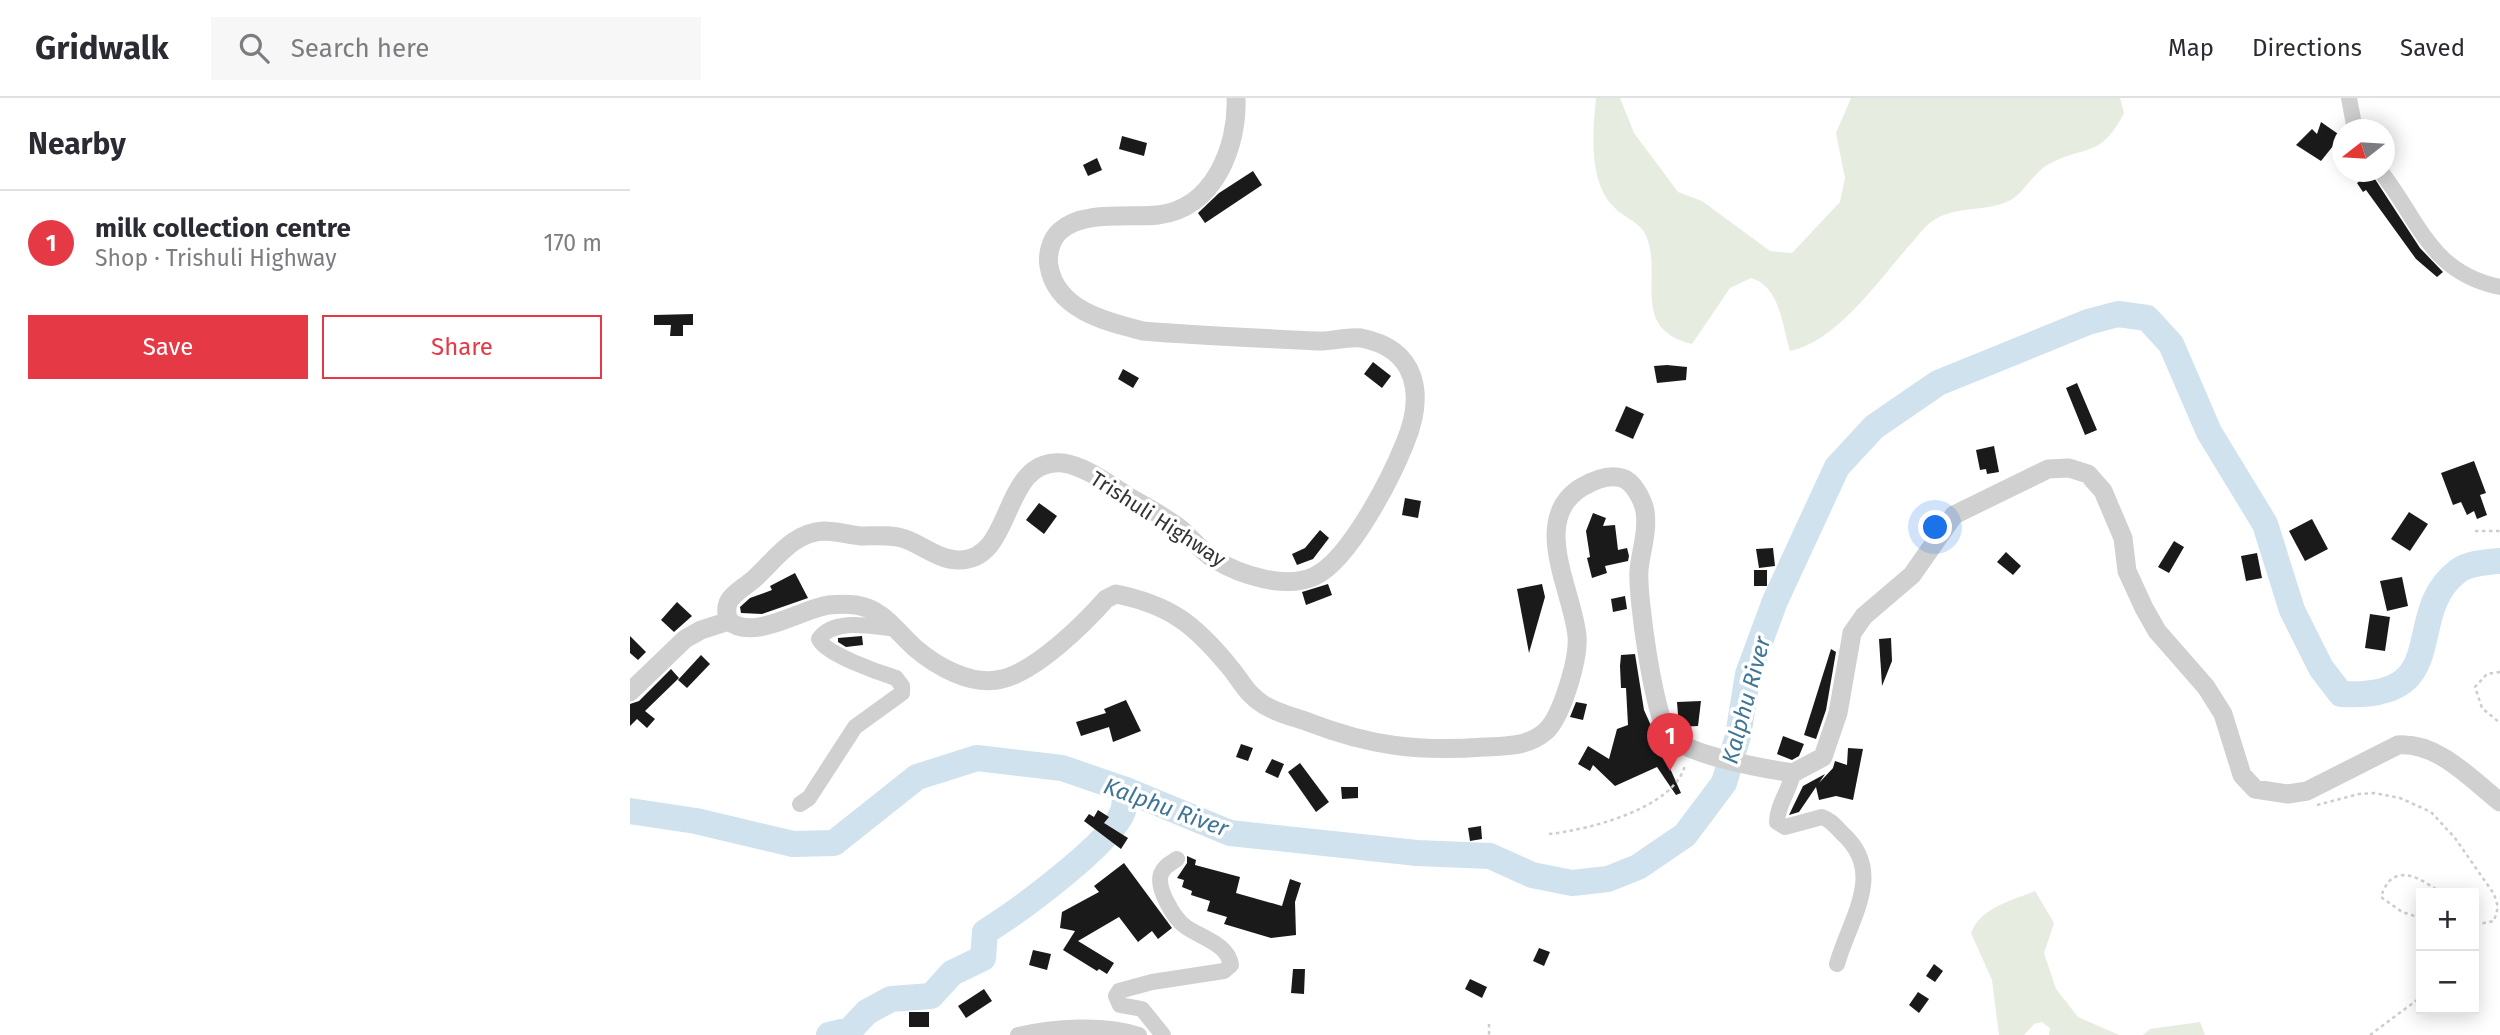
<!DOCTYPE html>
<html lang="en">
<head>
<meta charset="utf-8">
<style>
  :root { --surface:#fff; --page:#f7f7f7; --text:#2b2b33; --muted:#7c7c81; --line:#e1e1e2; --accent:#e63946 }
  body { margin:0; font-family:"Fira Sans",sans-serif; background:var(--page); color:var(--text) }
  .controls { position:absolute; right:21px; bottom:21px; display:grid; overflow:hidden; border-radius:0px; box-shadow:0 4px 18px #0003 }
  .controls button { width:63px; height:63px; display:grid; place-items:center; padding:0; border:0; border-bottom:2px solid var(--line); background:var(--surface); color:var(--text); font:35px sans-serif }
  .compass { position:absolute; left:1702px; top:21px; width:63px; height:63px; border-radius:50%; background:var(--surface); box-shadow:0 4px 18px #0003; rotate:253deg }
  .you { position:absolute; left:1306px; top:430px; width:24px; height:24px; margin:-18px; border:5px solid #fff; border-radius:50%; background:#1a73e8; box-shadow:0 0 0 10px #1a73e833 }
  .badge { display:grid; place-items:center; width:46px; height:46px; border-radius:50%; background:var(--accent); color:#fff; font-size:23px; font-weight:700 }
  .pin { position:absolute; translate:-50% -58px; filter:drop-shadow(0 2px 4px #0008) }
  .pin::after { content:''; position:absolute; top:37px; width:24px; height:21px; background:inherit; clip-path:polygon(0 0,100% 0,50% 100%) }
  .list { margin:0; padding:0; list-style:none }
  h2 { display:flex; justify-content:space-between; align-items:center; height:91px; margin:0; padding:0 28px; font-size:30px }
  h2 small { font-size:23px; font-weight:400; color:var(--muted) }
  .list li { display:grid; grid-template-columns:46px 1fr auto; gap:21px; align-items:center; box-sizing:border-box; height:105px; padding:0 28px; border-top:2px solid var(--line) }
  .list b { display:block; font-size:26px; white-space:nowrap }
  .list p { margin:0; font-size:23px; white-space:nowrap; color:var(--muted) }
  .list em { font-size:23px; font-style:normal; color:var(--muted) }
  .actions { display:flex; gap:14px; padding:21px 28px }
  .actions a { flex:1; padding:16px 0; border:2px solid var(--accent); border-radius:0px; text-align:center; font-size:24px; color:var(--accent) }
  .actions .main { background:var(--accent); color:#fff }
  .icon { flex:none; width:38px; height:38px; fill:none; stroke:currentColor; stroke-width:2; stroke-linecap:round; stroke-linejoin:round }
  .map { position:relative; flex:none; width:1870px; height:937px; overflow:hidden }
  header { display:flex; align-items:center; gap:42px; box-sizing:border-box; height:98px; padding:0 35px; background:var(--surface); border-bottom:2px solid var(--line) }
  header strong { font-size:33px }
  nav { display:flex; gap:38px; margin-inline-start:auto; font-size:24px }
  .search { width:490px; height:63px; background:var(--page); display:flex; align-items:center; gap:18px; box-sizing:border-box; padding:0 24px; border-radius:0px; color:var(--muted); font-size:26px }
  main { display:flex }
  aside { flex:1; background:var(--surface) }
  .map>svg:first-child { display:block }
</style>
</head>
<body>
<header>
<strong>Gridwalk</strong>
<div class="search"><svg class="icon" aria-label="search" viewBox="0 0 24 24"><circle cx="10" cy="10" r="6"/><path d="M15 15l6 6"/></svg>Search here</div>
<nav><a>Map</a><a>Directions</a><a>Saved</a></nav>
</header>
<main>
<aside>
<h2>Nearby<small></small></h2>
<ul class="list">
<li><span class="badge">1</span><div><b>milk collection centre</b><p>Shop · Trishuli Highway</p></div><em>170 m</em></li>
</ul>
<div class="actions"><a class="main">Save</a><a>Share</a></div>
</aside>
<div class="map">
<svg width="1870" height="937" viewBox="0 0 1870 937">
  <rect width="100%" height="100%" fill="#fff"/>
  <g fill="#e6ecdf">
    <path d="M 966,0 L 990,0 L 1004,35 L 1048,94 L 1072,103 L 1140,153 L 1162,155 L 1210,104 L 1215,80 L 1206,35 L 1221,0 L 1490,0 L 1494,15 C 1470,61 1457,46 1419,66 C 1400,76 1394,100 1371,106 C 1348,113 1325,109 1304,122 C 1294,128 1286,141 1278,149 C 1248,183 1206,244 1160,253 C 1152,227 1150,188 1121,180 L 1100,190 L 1062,246 C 1000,231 1032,180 1017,140 C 1011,123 994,121 983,108 C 958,82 963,32 966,0 Z"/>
    <path d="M 1405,793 L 1424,825 L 1414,855 L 1426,891 L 1448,919 L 1489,937 L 1419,937 L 1420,930 L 1412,924 L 1404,926 L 1394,937 L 1369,937 L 1362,882 L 1341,835 C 1351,809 1381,803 1405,793 Z"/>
    <polygon points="1570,924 1575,937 1513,937 1520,931"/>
  </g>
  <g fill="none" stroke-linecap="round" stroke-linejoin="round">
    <g stroke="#cfe2ee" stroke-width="26">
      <path d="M 0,713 L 66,723 L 163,746 L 204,745 L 287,679 L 347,660 L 432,670 L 496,692 L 600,735 L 787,755 L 860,758 L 902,777 L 942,785 L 978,781 L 1008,769 L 1055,737 L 1094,685 L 1108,638 L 1118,576 L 1145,503 L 1207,369 L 1244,329 L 1308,285 L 1458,224 L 1488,216 L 1517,220 L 1541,246 L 1579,334 L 1635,426 L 1662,512 L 1691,570 L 1711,596 C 1827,602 1770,517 1828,473 C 1839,465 1857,464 1870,463"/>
      <path d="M 199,937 L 220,932 L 237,914 L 261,901 L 301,898 L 322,875 L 353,860 L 355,834 C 386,815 482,745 493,713 C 495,707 495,698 496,692"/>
    </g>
  </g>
  <g fill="#1a1a1a">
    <polygon points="1691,24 1711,38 1691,63 1666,47 1682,31 1687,36"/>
    <polygon points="492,38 517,45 514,58 489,51"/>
    <polygon points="467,60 472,72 458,78 453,67"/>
    <polygon points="623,73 632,87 575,125 568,115 589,95"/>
    <polygon points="1741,75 1790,150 1813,174 1807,179 1786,161 1736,92 1733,94 1727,85"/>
    <polygon points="63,216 63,227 53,227 53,238 40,238 41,227 24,227 24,217"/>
    <polygon points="743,264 761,278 752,290 734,276"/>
    <polygon points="1037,267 1057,269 1056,282 1027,285 1024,268"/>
    <polygon points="493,271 509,280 503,290 488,281"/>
    <polygon points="1447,285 1467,332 1455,337 1436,290"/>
    <polygon points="996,308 1014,316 1003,341 985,333"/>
    <polygon points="1364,348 1369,374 1357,376 1356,371 1350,372 1346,352"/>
    <polygon points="1844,363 1856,395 1850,397 1857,417 1847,421 1844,413 1837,417 1831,404 1823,407 1811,375"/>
    <polygon points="775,400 791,403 788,420 772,417"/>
    <polygon points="409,405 427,418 414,436 396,422"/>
    <polygon points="1779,414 1798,426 1780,453 1761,441"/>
    <polygon points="963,415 976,420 973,428 985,427 988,452 997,450 999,458 998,463 975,468 977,475 962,480 957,460 960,459 956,433"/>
    <polygon points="1682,421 1698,451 1675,463 1659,433"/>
    <polygon points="690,432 699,440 683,461 667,467 662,456 675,450"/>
    <polygon points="1544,443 1554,449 1539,475 1528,469"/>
    <polygon points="1143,450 1145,468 1129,470 1126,451"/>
    <polygon points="1376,454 1391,468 1383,477 1367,464"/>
    <polygon points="1627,455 1632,480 1616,483 1611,458"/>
    <rect x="1124" y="472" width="13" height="16"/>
    <polygon points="165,475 178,500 132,516 111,515 110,509 120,500 142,492 140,488"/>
    <polygon points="1772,479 1778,508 1757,513 1750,483"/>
    <polygon points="698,486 702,497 676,507 672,494"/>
    <polygon points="912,486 915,499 899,555 887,491"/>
    <polygon points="995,498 997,511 983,514 981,501"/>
    <polygon points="47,504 62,518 44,534 31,522"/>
    <polygon points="1740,516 1760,519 1755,553 1735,550"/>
    <polygon points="0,538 16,554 8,562 0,555"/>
    <polygon points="232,538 233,547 216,549 208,544 208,540"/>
    <polygon points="1261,540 1262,563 1252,588 1249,541"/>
    <polygon points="1201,551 1206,554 1196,612 1186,641 1174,637"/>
    <polygon points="1005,556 1014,612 1051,695 1046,697 1027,669 985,688 963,667 960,673 948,666 958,648 979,661 987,631 998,627 996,590 991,590 990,568 991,557"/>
    <polygon points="71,557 80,566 57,590 48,582"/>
    <polygon points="41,571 49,580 15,613 25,621 17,630 7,621 0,628 0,606 9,603"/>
    <polygon points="496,602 511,633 483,644 479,629 451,638 446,624 476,615 474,611"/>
    <polygon points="1071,603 1068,628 1049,629 1047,604"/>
    <polygon points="946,604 957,606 953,622 940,619"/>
    <polygon points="1153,638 1174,646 1169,658 1162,662 1147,656"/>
    <polygon points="611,646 623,650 618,663 606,659"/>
    <polygon points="1218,650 1233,651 1223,702 1206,698 1189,702 1186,689 1169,714 1159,717 1173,688 1195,676 1189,685 1203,670 1205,663 1217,667"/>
    <polygon points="642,661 654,666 648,680 635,674"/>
    <polygon points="670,665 699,704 686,714 658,674"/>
    <polygon points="711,689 728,689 728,700 712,701"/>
    <polygon points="468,712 479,719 474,725 498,740 491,751 454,723 459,716 464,719"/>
    <polygon points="851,728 852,741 840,743 838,730"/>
    <polygon points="557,758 566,762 565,767 610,779 606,795 652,808 660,781 671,785 665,804 666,837 641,840 594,826 597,819 577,813 580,803 561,797 562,793 552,789 554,782 547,780 557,765"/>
    <polygon points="494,765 542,830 528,841 522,833 508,844 489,819 448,843 484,865 477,876 469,871 467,873 433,852 445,833 430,830 432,814 469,794 464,788"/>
    <polygon points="909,850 920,854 914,868 903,863"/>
    <polygon points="403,852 421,856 417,872 399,867"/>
    <polygon points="1304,866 1313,873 1305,884 1296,878"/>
    <polygon points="663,871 675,871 674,896 661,895"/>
    <polygon points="840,881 857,889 852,900 835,891"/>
    <polygon points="354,891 362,903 336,920 328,908"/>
    <polygon points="1288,894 1299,901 1289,915 1279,907"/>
    <rect x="279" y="914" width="20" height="15"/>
  </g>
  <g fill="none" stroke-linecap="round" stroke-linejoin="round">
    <g stroke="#cdcdcd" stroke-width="2.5" stroke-dasharray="3.5 3.5" stroke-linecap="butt">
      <polyline points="1845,433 1870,433"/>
      <polyline points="1870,574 1857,576 1845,589 1852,610 1870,625"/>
      <polyline points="1687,707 1729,696 1744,695 1770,700 1801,714 1825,740 1864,796 1868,809 1864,823 1844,827"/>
      <path d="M 919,736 C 958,732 1045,710 1055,667"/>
      <path d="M 1791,820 L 1772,814 L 1751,799 C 1762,762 1791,780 1811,795"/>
      <polyline points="859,926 859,937"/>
      <polyline points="1740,937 1791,899"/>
    </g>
    <g stroke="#d0d0d0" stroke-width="16">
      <polyline points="1719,0 1725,32"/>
      <path d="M 1751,74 C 1789,122 1800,175 1870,189"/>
      <path d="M 1163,675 C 1160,692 1147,707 1147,724 L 1155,729 L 1192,719 C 1201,722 1206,729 1213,736 C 1256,775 1220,820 1207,866"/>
      <path d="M 170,706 L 179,700 L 225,629 L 272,595 L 272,588 L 266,580 C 250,575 195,556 189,541 C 205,519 243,529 267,531"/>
      <path d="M 388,937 C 423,929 474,925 509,937"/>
      <path d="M 533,937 L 512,911 L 490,907 L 486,898 L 489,893 L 522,884 L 594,873 L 601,867 C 598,846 572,840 556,829 C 544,821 526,790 531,776 C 534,768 541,765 547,761"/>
    </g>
    <g stroke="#d0d0d0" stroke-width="19">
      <path d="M 606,0 C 608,48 584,111 528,117 C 500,120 453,112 430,133 C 421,141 417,156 419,168 C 426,212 477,224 513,233 C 571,238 629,240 687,243 C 701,244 717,238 731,240 C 788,251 795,297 775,345 C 761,380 720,461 685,478 C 656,492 610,477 584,461 C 571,453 563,442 552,432 C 536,419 516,409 499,399 C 480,387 455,368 433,365 C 369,359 386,465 327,462 C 308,461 292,447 275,441 C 261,436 246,438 231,438 C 219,437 207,433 194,433 C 163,434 145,462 124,481 C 109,494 90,500 99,523 C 123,544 173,510 199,507 C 207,506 218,506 226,507 C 253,511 266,533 285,550 C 306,568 342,589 372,581 C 406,573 453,527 476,501 L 486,496 C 540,507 564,526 598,567 C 611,582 616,596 634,607 C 647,615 664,619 678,624 C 740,648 788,654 854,649 C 876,648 898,649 916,633 C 932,618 949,560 947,538 C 943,493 899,421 952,389 C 964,382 979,376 992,380 C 1003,383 1013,402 1015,413 C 1018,434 1011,452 1009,472 C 1007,498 1024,619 1039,637 C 1055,657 1136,671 1163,675 L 1193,659 L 1208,615 L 1222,535 L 1234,518 L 1282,477 L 1324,417 L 1418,371 L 1439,370 L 1458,376 L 1473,393 L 1493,440 L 1497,473 L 1514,510 L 1527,533 L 1576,589 L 1593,616 L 1612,677 L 1625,691 L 1658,696 L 1677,693 L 1768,647 C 1808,644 1841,681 1870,704"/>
      <polyline points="0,594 55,541 71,532 99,523"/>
    </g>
  </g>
  <g text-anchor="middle" stroke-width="7" stroke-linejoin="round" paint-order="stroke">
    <g font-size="21" fill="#333" stroke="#fff">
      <text transform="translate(528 421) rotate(33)" y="7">Trishuli Highway</text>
    </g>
    <g font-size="23" font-style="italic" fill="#3f7597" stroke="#fff">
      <text transform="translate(1116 602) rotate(-75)" y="8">Kalphu River</text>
      <text transform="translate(536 709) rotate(20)" y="8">Kalphu River</text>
    </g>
  </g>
</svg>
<div class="controls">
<button>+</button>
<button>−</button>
</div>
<svg class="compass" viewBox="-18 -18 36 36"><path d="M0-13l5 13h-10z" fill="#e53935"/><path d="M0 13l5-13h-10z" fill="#7c7c81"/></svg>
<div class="you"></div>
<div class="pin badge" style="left:1040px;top:673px">1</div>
</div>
</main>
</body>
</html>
